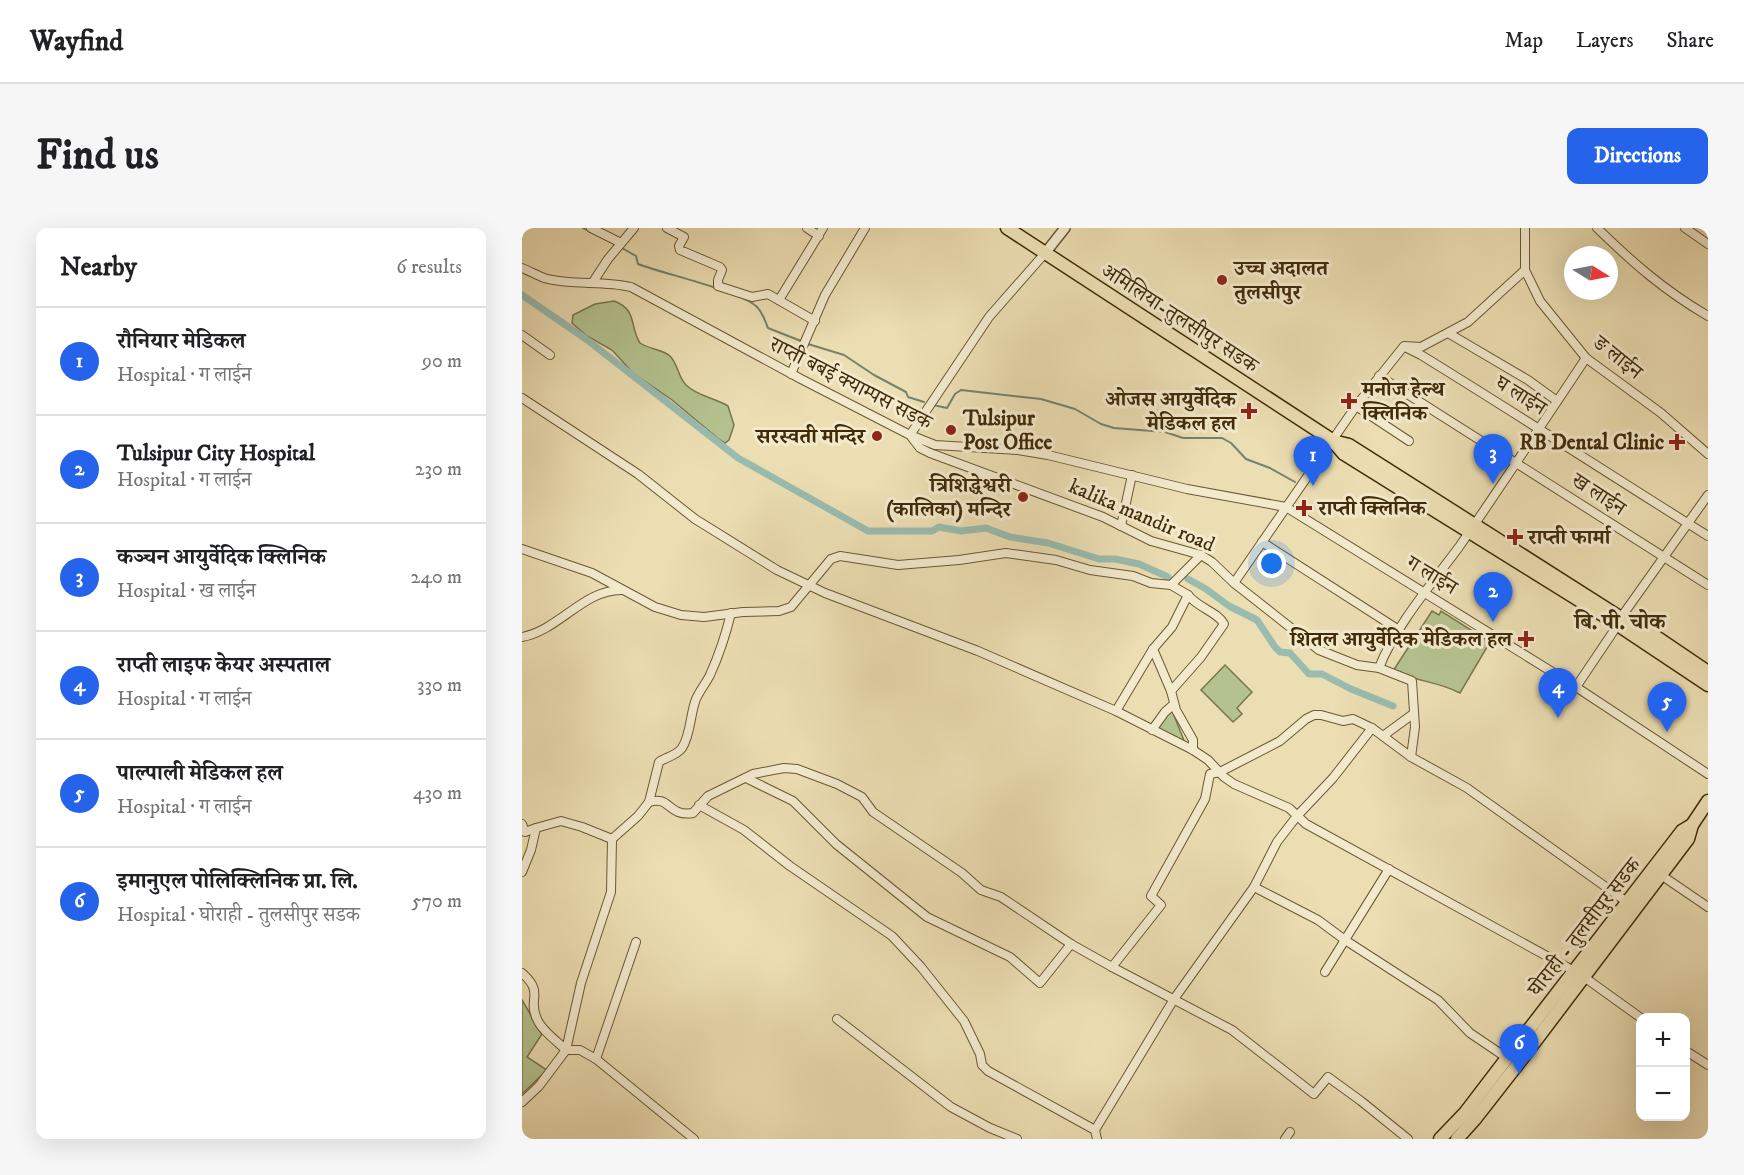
<!DOCTYPE html>
<html lang="en">
<head>
<meta charset="utf-8">
<style>
  :root { --surface:#fff; --page:#f6f6f6; --text:#202124; --muted:#757577; --line:#e0e0e0; --accent:#2563eb }
  body { margin:0; font-family:"IM FELL DW Pica","Noto Serif Devanagari",serif; background:var(--page); color:var(--text) }
  .controls { position:absolute; right:18px; bottom:18px; display:grid; overflow:hidden; border-radius:12px; box-shadow:0 6px 24px #0002 }
  .controls button { width:54px; height:54px; display:grid; place-items:center; padding:0; border:0; border-bottom:2px solid var(--line); background:var(--surface); color:var(--text); font:30px sans-serif }
  .compass { position:absolute; left:1042px; top:18px; width:54px; height:54px; border-radius:50%; background:var(--surface); box-shadow:0 6px 24px #0002; rotate:100deg }
  .you { position:absolute; left:750px; top:336px; width:21px; height:21px; margin:-15px; border:4px solid #fff; border-radius:50%; background:#1a73e8; box-shadow:0 0 0 9px #1a73e833 }
  .badge { display:grid; place-items:center; width:39px; height:39px; border-radius:50%; background:var(--accent); color:#fff; font-size:20px; font-weight:700 }
  .pin { position:absolute; translate:-50% -50px; filter:drop-shadow(0 2px 3px #0008) }
  .pin::after { content:''; position:absolute; top:32px; width:21px; height:18px; background:inherit; clip-path:polygon(0 0,100% 0,50% 100%) }
  .list { margin:0; padding:0; list-style:none }
  h2 { display:flex; justify-content:space-between; align-items:center; height:78px; margin:0; padding:0 24px; font-size:26px }
  h2 small { font-size:20px; font-weight:400; color:var(--muted) }
  .list li { display:grid; grid-template-columns:39px 1fr auto; gap:18px; align-items:center; box-sizing:border-box; height:108px; padding:0 24px; border-top:2px solid var(--line) }
  .list b { display:block; font-size:22px; white-space:nowrap }
  .list p { margin:0; font-size:20px; white-space:nowrap; color:var(--muted) }
  .list em { font-size:20px; font-style:normal; color:var(--muted) }
  .map { position:relative; flex:none; width:1186px; height:911px; overflow:hidden; border-radius:12px }
  header { display:flex; align-items:center; gap:36px; box-sizing:border-box; height:84px; padding:0 30px; background:var(--surface); border-bottom:2px solid var(--line) }
  header strong { font-size:28px }
  nav { display:flex; gap:33px; margin-inline-start:auto; font-size:21px }
  .intro { display:flex; align-items:center; justify-content:space-between; box-sizing:border-box; height:144px; padding:0 36px }
  h1 { margin:0; font-size:42px }
  .button { padding:15px 27px; border-radius:12px; background:var(--accent); color:#fff; font-size:21px; font-weight:700 }
  main { display:flex; gap:36px; padding:0 36px }
  aside { flex:1; background:var(--surface); border-radius:12px; box-shadow:0 6px 24px #0002 }
  .map>svg:first-child { display:block }
</style>
</head>
<body>
<header>
<strong>Wayfind</strong>
<nav><a>Map</a><a>Layers</a><a>Share</a></nav>
</header>
<div class="intro"><h1>Find us</h1><a class="button">Directions</a></div>
<main>
<aside>
<h2>Nearby<small>6 results</small></h2>
<ul class="list">
<li><span class="badge">1</span><div><b>रौनियार मेडिकल</b><p>Hospital · ग लाईन</p></div><em>90 m</em></li>
<li><span class="badge">2</span><div><b>Tulsipur City Hospital</b><p>Hospital · ग लाईन</p></div><em>230 m</em></li>
<li><span class="badge">3</span><div><b>कञ्चन आयुर्वेदिक क्लिनिक</b><p>Hospital · ख लाईन</p></div><em>240 m</em></li>
<li><span class="badge">4</span><div><b>राप्ती लाइफ केयर अस्पताल</b><p>Hospital · ग लाईन</p></div><em>330 m</em></li>
<li><span class="badge">5</span><div><b>पाल्पाली मेडिकल हल</b><p>Hospital · ग लाईन</p></div><em>430 m</em></li>
<li><span class="badge">6</span><div><b>इमानुएल पोलिक्लिनिक प्रा. लि.</b><p>Hospital · घोराही - तुलसीपुर सडक</p></div><em>570 m</em></li>
</ul>
</aside>
<div class="map">
<svg width="1186" height="911" viewBox="0 0 1186 911">
  <rect width="100%" height="100%" fill="#ecdeb3"/>
  <filter id="stains"><feTurbulence type="fractalNoise" baseFrequency=".00333" numOctaves="4"/><feColorMatrix values="0 0 0 0 .2 0 0 0 0 .09 0 0 0 0 .02 0 0 0 .5 -.17"/></filter>
  <radialGradient id="worn" r=".72"><stop offset=".6" stop-color="#630" stop-opacity="0"/><stop offset="1" stop-color="#630" stop-opacity=".3"/></radialGradient>
  <g fill="#b4c28f" stroke="#7a764c" stroke-width="1.5">
    <path d="M 92,73 C 116,82 107,98 118,115 C 127,121 142,122 148,128 C 156,136 156,149 164,157 C 175,168 193,170 206,178 L 212,197 L 207,212 L 203,215 L 198,212 L 150,172 L 111,145 L 90,122 L 65,108 L 50,95 L 51,87 L 73,76 Z"/>
    <path d="M 910,383 L 917,387 L 919,383 L 968,414 L 938,465 C 915,453 896,454 871,443 Z"/>
    <polygon points="703,437 730,464 715,480 720,486 711,494 679,462"/>
    <polygon points="649,480 663,515 634,500"/>
    <polygon points="0,772 20,806 5,829 25,842 0,866"/>
  </g>
  <g fill="none" stroke-linecap="round" stroke-linejoin="round">
    <g stroke="#75826c" stroke-width="2">
      <polyline points="61,0 70,4"/>
      <path d="M 100,20 L 114,28 L 116,36 C 142,46 219,63 235,79 C 241,85 243,93 246,100 L 279,113"/>
      <polyline points="286,116 322,127 352,147 384,164 386,169 402,174"/>
      <polyline points="411,177 425,180 433,166 439,162 519,171 553,181 579,196 592,200 643,204 661,210 700,210 709,215 724,231 748,240 773,254"/>
    </g>
    <g stroke="#99bcaf" stroke-width="7">
      <polyline points="0,67 64,111 216,230 346,303 410,303 417,299 439,303 464,300 488,309 526,315 577,331 593,331 617,336 646,349"/>
      <polyline points="666,351 684,361 707,378 735,392 753,419 758,424 768,425 787,446 800,446 829,461 871,478"/>
    </g>
    <defs>
      <g id="minor">
        <polyline points="69,0 99,15"/>
        <polyline points="145,0 162,9 157,18 158,22 198,39 200,42 196,52 196,58 230,69 246,66 293,93"/>
        <polyline points="285,0 297,8"/>
        <path d="M 1075,0 C 1111,35 1143,63 1186,88"/>
        <polyline points="1163,0 1186,16"/>
        <polyline points="524,24 467,89 388,207 398,220 408,225 581,289 629,313 679,327 690,334 712,355 797,422 835,437 857,440 890,453 893,499 889,529"/>
        <path d="M 0,40 C 7,43 15,47 22,50 C 50,58 81,52 109,59 L 279,151 L 388,207 L 413,217 L 496,222 L 526,227 L 665,261 L 764,279 L 1048,455 L 1186,546"/>
        <polyline points="1003,42 1018,73 1064,130 1139,185 1186,226"/>
        <polyline points="71,54 86,31 112,0"/>
        <polyline points="257,72 301,0"/>
        <polyline points="926,105 1006,152 1035,173"/>
        <polyline points="0,107 28,127"/>
        <path d="M 885,120 L 899,127 C 995,186 1090,248 1186,308"/>
        <polyline points="269,146 303,67 343,0"/>
        <polyline points="857,148 1186,357"/>
        <polyline points="0,170 116,246 173,291 255,342 303,365 456,423 594,483 671,522 686,532 702,549 712,556 767,580 784,596 1052,743"/>
        <polyline points="834,178 887,213"/>
        <polyline points="599,298 610,247"/>
        <polyline points="740,314 877,402"/>
        <polyline points="0,321 70,345 133,379 159,387 182,389 221,384 257,383 269,379 309,331 318,328 376,337 437,332 484,325 534,332 568,342 611,348 629,355 649,357 679,327"/>
        <polyline points="712,355 834,178 882,118 899,119 946,94 1003,42 1003,0"/>
        <polyline points="1100,388 1186,267"/>
        <path d="M 0,409 C 36,403 62,361 100,362"/>
        <polyline points="631,421 649,463 654,482 671,512 671,522"/>
        <path d="M 857,440 C 872,400 911,354 937,319 C 980,257 1022,193 1064,130"/>
        <polyline points="1054,459 1095,398"/>
        <path d="M 649,463 L 679,429 L 702,396 C 696,384 676,380 666,367"/>
        <polyline points="594,483 631,421 650,399 666,367 649,357"/>
        <polyline points="630,502 643,484 652,476"/>
        <polyline points="861,508 891,486"/>
        <polyline points="224,550 271,573 314,616 405,689 488,729 518,755 549,716"/>
        <path d="M 127,574 C 149,567 145,589 171,585 L 186,568 L 231,546 L 262,540 L 275,541 L 315,556 L 340,569 L 351,584 L 440,645 L 459,662 L 479,669 L 549,716 L 590,739 L 710,802 L 792,866 L 806,849 L 839,873 L 886,911"/>
        <polyline points="177,577 222,602 268,638 370,708 399,739 442,793 458,826 460,837 466,843 573,902 575,911"/>
        <polyline points="0,596 3,604 14,600"/>
        <polyline points="0,644 9,622 14,600 39,593 60,599 90,611"/>
        <polyline points="1139,647 1186,679"/>
        <polyline points="732,659 796,692 823,712 916,772 948,805 985,830"/>
        <polyline points="590,739 639,677 629,668 683,571 688,546 698,544 758,513 784,491 792,487 799,487 821,493 831,491 850,500 889,529 945,560 1105,674"/>
        <polyline points="803,744 867,641"/>
        <path d="M 0,745 C 23,765 5,771 15,791 C 20,803 35,813 44,822 L 58,822 L 74,831 L 172,911"/>
        <polyline points="1062,749 1119,790"/>
        <polyline points="315,791 429,879 468,900 495,911"/>
        <polyline points="1164,823 1186,837"/>
        <polyline points="74,831 114,714"/>
        <path d="M 0,874 L 17,858 L 44,822 L 59,755 L 89,664 L 90,611 L 116,588 L 127,574 L 137,534 C 144,529 154,528 160,520 C 169,506 168,486 174,471 C 178,462 184,455 188,447 C 197,427 204,406 209,385"/>
        <polyline points="573,902 652,771 732,659 755,614 775,588 811,550 850,500"/>
        <polyline points="763,911 768,904"/>
      </g>
      <polyline id="tertiary" points="524,24 543,0"/>
      <g id="primary">
        <polyline points="485,0 810,212 822,226 1092,394"/>
        <polyline points="811,213 827,217 1096,388"/>
        <polyline points="1103,391 1115,396 1186,444"/>
        <polyline points="1099,399 1186,457"/>
        <polyline points="918,911 943,885 985,830 1150,616 1160,603 1170,597"/>
        <polyline points="935,911 953,891 999,832 1166,611 1170,597 1186,573"/>
      </g>
    </defs>
    <use href="#minor" stroke="#6b5833" stroke-width="10"/>
    <use href="#tertiary" stroke="#6b5833" stroke-width="12"/>
    <use href="#primary" stroke="#402b08" stroke-width="15"/>
    <use href="#minor" stroke="#f3eace" stroke-width="8"/>
    <use href="#tertiary" stroke="#f3eace" stroke-width="9"/>
    <use href="#primary" stroke="#ecdeb3" stroke-width="12"/>
  </g>
  <g fill="#8f2418" stroke="#f3eace" stroke-width="2">
    <circle cx="700" cy="52" r="6"/>
    <path d="M824 164h6v6h6v6h-6v6h-6v-6h-6v-6h6z"/>
    <path d="M724 174h6v6h6v6h-6v6h-6v-6h-6v-6h6z"/>
    <circle cx="429" cy="202" r="6"/>
    <circle cx="355" cy="208" r="6"/>
    <path d="M1152 205h6v6h6v6h-6v6h-6v-6h-6v-6h6z"/>
    <circle cx="501" cy="269" r="6"/>
    <path d="M779 271h6v6h6v6h-6v6h-6v-6h-6v-6h6z"/>
    <path d="M990 300h6v6h6v6h-6v6h-6v-6h-6v-6h6z"/>
    <path d="M1001 402h6v6h6v6h-6v6h-6v-6h-6v-6h6z"/>
  </g>
  <g text-anchor="middle" stroke-width="6" stroke-linejoin="round" paint-order="stroke">
    <g font-size="21" font-weight="bold" fill="#402b08" stroke="#f3eace" text-anchor="start">
      <text x="712" y="47">उच्च अदालत<tspan x="712" dy="24">तुलसीपुर</tspan></text>
      <text x="840" y="168">मनोज हेल्थ<tspan x="840" dy="24">क्लिनिक</tspan></text>
      <text x="714" y="178" text-anchor="end">ओजस आयुर्वेदिक<tspan x="714" dy="24">मेडिकल हल</tspan></text>
      <text x="441" y="197">Tulsipur<tspan x="441" dy="24">Post Office</tspan></text>
      <text x="343" y="215" text-anchor="end">सरस्वती मन्दिर</text>
      <text x="1142" y="221" text-anchor="end">RB Dental Clinic</text>
      <text x="489" y="264" text-anchor="end">त्रिशिद्धेश्वरी<tspan x="489" dy="24">(कालिका) मन्दिर</tspan></text>
      <text x="796" y="287">राप्ती क्लिनिक</text>
      <text x="1006" y="316">राप्ती फार्मा</text>
      <text x="990" y="418" text-anchor="end">शितल आयुर्वेदिक मेडिकल हल</text>
    </g>
    <g font-size="21" fill="#402b08" stroke="#f3eace">
      <text transform="translate(658 90) rotate(33)" y="7">अमिलिया-तुलसीपुर सडक</text>
      <text transform="translate(1096 129) rotate(39)" y="7">ङ लाईन</text>
      <text transform="translate(329 155) rotate(27)" y="7">राप्ती बबई क्याम्पस सडक</text>
      <text transform="translate(999 167) rotate(32)" y="7">घ लाईन</text>
      <text transform="translate(1077 266) rotate(33)" y="7">ख लाईन</text>
      <text transform="translate(620 287) rotate(23)" y="7">kalika mandir road</text>
      <text transform="translate(910 347) rotate(31)" y="7">ग लाईन</text>
      <text transform="translate(1062 699) rotate(-52)" y="7">घोराही - तुलसीपुर सडक</text>
    </g>
    <g font-size="22" font-weight="bold" fill="#402b08" stroke="#f3eace">
      <text x="1098" y="401">बि. पी. चोक</text>
    </g>
  </g>
  <rect width="100%" height="100%" filter="url(#stains)"/>
  <rect width="100%" height="100%" fill="url(#worn)"/>
</svg>
<div class="controls">
<button>+</button>
<button>−</button>
</div>
<svg class="compass" viewBox="-18 -18 36 36"><path d="M0-13l5 13h-10z" fill="#e53935"/><path d="M0 13l5-13h-10z" fill="#757577"/></svg>
<div class="you"></div>
<div class="pin badge" style="left:791px;top:258px">1</div>
<div class="pin badge" style="left:971px;top:394px">2</div>
<div class="pin badge" style="left:971px;top:256px">3</div>
<div class="pin badge" style="left:1036px;top:490px">4</div>
<div class="pin badge" style="left:1145px;top:504px">5</div>
<div class="pin badge" style="left:997px;top:846px">6</div>
</div>
</main>
</body>
</html>
